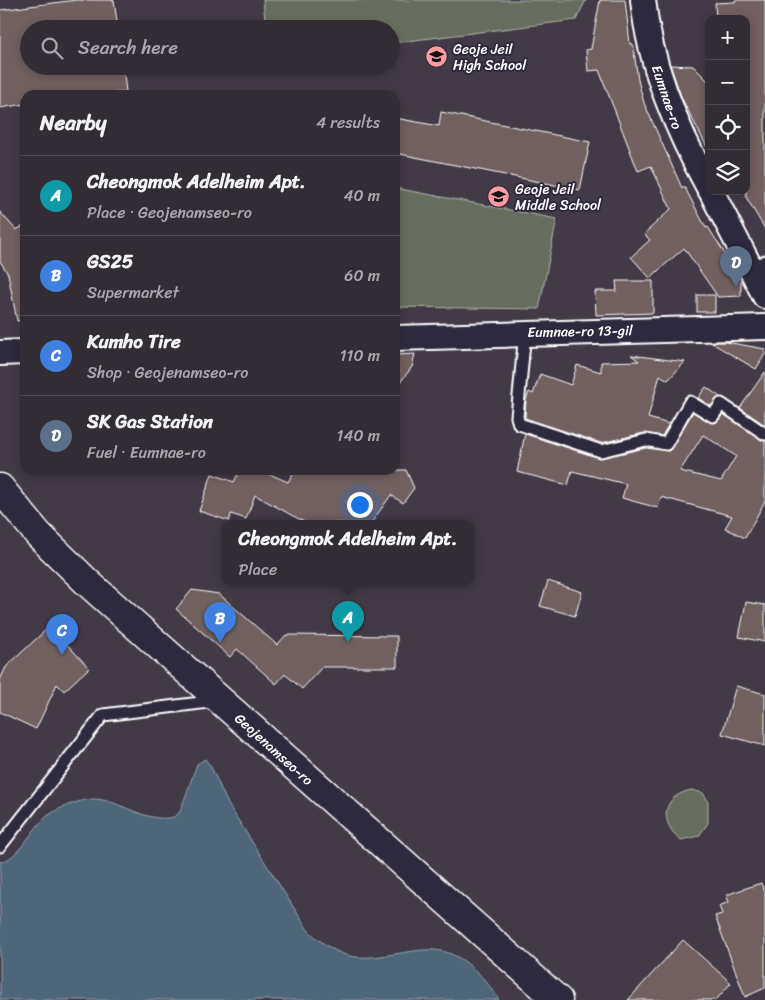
<!DOCTYPE html>
<html lang="en">
<head>
<meta charset="utf-8">
<style>
  :root { --surface:#322c35; --page:#3a343d; --text:#f1f3f6; --muted:#a8a7ad; --line:#4d4850; --accent:#ff9aa2 }
  body { margin:0; font-family:Sriracha,sans-serif; background:var(--page); color:var(--text) }
  .controls { position:absolute; right:15px; top:15px; display:grid; overflow:hidden; border-radius:10px; box-shadow:0 2px 8px #0003 }
  .controls button { width:45px; height:45px; display:grid; place-items:center; padding:0; border:0; border-bottom:1px solid var(--line); background:var(--surface); color:var(--text); font:25px sans-serif }
  .you { position:absolute; left:359px; top:504px; width:18px; height:18px; margin:-12px; border:4px solid #fff; border-radius:50%; background:#1a73e8; box-shadow:0 0 0 8px #1a73e833 }
  .badge { display:grid; place-items:center; width:32px; height:32px; border-radius:50%; background:var(--accent); color:#fff; font-size:16px; font-weight:700 }
  .pin { position:absolute; translate:-50% -41px; filter:drop-shadow(0 1px 2px #0008) }
  .pin::after { content:''; position:absolute; top:26px; width:18px; height:15px; background:inherit; clip-path:polygon(0 0,100% 0,50% 100%) }
  .popup { position:absolute; left:222px; top:520px; width:252px; height:65px; box-sizing:border-box; display:grid; place-content:center; border-radius:10px; background:var(--surface); filter:drop-shadow(0 1px 4px #0005); font-size:16px; white-space:nowrap; color:var(--muted) }
  .popup b { font-size:19px; color:var(--text) }
  .popup::after { content:''; position:absolute; left:50%; top:100%; margin-left:-10px; border:10px solid transparent; border-top-color:var(--surface) }
  .list { margin:0; padding:0; list-style:none }
  h2 { display:flex; justify-content:space-between; align-items:center; height:65px; margin:0; padding:0 20px; font-size:21px }
  h2 small { font-size:16px; font-weight:400; color:var(--muted) }
  .list li { display:grid; grid-template-columns:32px 1fr auto; gap:15px; align-items:center; box-sizing:border-box; height:80px; padding:0 20px; border-top:1px solid var(--line) }
  .list b { display:block; font-size:19px; white-space:nowrap }
  .list p { margin:0; font-size:16px; white-space:nowrap; color:var(--muted) }
  .list em { font-size:16px; font-style:normal; color:var(--muted) }
  .icon { flex:none; width:28px; height:28px; fill:none; stroke:currentColor; stroke-width:2; stroke-linecap:round; stroke-linejoin:round }
  .map { position:relative; flex:none; width:765px; height:1000px; overflow:hidden }
  .search { position:absolute; background:var(--surface); box-shadow:0 2px 8px #0003; left:20px; top:20px; width:380px; height:55px; display:flex; align-items:center; gap:12px; box-sizing:border-box; padding:0 18px; border-radius:28px; color:var(--muted); font-size:19px }
  .panel { position:absolute; background:var(--surface); box-shadow:0 2px 8px #0003; left:20px; top:90px; width:380px; height:385px; border-radius:15px }
  .map>svg:first-child { display:block }
</style>
</head>
<body>
<div class="map">
<svg width="765" height="1000" viewBox="0 0 765 1000">
  <rect width="100%" height="100%" fill="#423a47"/>
  <filter id="ink" filterUnits="userSpaceOnUse"><feTurbulence type="fractalNoise" baseFrequency=".02" numOctaves="2"/><feDisplacementMap in="SourceGraphic" scale="10" xChannelSelector="R" yChannelSelector="G"/><feConvolveMatrix kernelMatrix="1 2 1 2 8 2 1 2 1" color-interpolation-filters="sRGB"/></filter>
  <g filter="url(#ink)">
    <g fill="#666d5f" stroke="#b2b6af">
      <polygon points="263,0 586,0 576,20 391,43 391,29 266,29"/>
      <polygon points="395,188 557,219 539,309 395,307"/>
      <path d="M 692,790 L 703,793 L 708,801 L 708,823 L 699,836 L 681,840 C 658,822 662,795 692,790 Z"/>
    </g>
    <path fill="#4e6678" stroke="#95a3ae" d="M 205,759 L 211,767 L 228,804 L 308,930 C 319,941 331,950 346,955 C 358,959 375,957 388,955 C 403,953 419,949 434,950 C 461,951 486,978 499,1000 L 0,1000 L 0,862 C 17,860 33,828 46,817 C 56,809 72,803 85,800 C 113,793 143,825 174,817 L 180,812 L 197,764 Z"/>
    <g fill="#70615e" stroke="#fff" fill-rule="evenodd">
      <polygon points="76,0 114,0 118,29 29,29 29,66 123,66 126,92 99,95 25,95 25,104 0,108 0,10"/>
      <polygon points="600,0 625,0 630,44 633,44 638,80 644,103 682,188 684,186 706,228 708,227 741,279 741,296 718,297 684,248 650,278 631,257 650,240 644,234 671,209 651,166 638,171 599,70 588,71 586,50 591,49"/>
      <polygon points="735,0 765,0 765,229 746,197 746,19 716,19 715,3 735,2"/>
      <polygon points="670,65 693,66 709,82 709,151 682,99"/>
      <polygon points="441,112 590,142 580,190 395,153 395,118 439,126"/>
      <polygon points="0,212 16,230 25,225 25,320 17,321 8,274 0,261"/>
      <polygon points="616,281 653,281 653,313 596,315 595,291 617,291"/>
      <rect x="697" y="295" width="18" height="17"/>
      <polygon points="710,342 726,342 765,349 765,354 756,369"/>
      <polygon points="415,354 412,367 395,389 395,355"/>
      <polygon points="631,355 685,362 668,380 660,375 648,418 669,424 662,436 644,433 601,443 525,418 526,400 529,392 533,394 540,374 571,385 577,365 601,372 601,362 639,361"/>
      <polygon points="765,372 765,425 740,408"/>
      <polygon points="706,387 720,397 711,406 698,398"/>
      <path d="M 693,412 L 712,423 L 717,422 L 723,414 L 765,441 L 765,501 L 745,538 L 725,528 L 732,516 L 661,497 L 658,508 L 622,498 L 626,484 L 572,471 L 568,485 L 517,472 L 525,434 L 599,458 L 646,448 L 669,451 ZM 703,435 L 736,456 L 721,481 L 680,471 Z"/>
      <polygon points="240,470 260,470 288,482 295,470 406,470 414,488 403,503 391,495 371,523 306,523 255,495 246,519 231,514 229,521 199,511 212,474 234,482"/>
      <polygon points="548,581 582,592 575,616 540,606"/>
      <polygon points="192,590 219,594 277,645 286,635 397,636 397,667 322,667 302,689 285,674 276,684 237,649 230,657 176,609"/>
      <polygon points="746,602 765,605 765,642 739,637"/>
      <polygon points="50,626 89,668 64,691 57,684 36,729 0,712 0,680 6,667"/>
      <polygon points="736,686 765,694 765,746 722,734"/>
      <polygon points="761,883 765,893 765,988 745,997 715,916 722,914 719,906 729,902 726,895"/>
      <polygon points="683,940 731,983 716,1000 628,1000"/>
    </g>
    <g fill="none" stroke-linecap="round" stroke-linejoin="round">
      <defs>
        <g id="service">
          <polyline points="751,269 765,261"/>
          <polyline points="525,332 517,417 519,424 601,451 646,440 666,444 690,402 713,416 721,404 765,434"/>
          <polyline points="0,846 103,715 217,701"/>
        </g>
        <g id="minor">
          <path d="M 643,0 C 650,67 677,130 709,188"/>
          <polyline points="711,191 765,296"/>
          <polyline points="395,338 765,327"/>
          <polyline points="0,353 25,352"/>
        </g>
        <polyline id="secondary" points="0,488 38,534 88,583 558,1000"/>
      </defs>
      <use href="#service" stroke="#fff" stroke-width="15"/>
      <use href="#minor" stroke="#fff" stroke-width="28"/>
      <use href="#secondary" stroke="#fff" stroke-width="31"/>
      <use href="#service" stroke="#2f2a3d" stroke-width="11"/>
      <use href="#minor" stroke="#2f2a3d" stroke-width="24"/>
      <use href="#secondary" stroke="#2f2a3d" stroke-width="28"/>
    </g>
  </g>
  <defs>
    <symbol id="school-disc" viewBox="-11 -11 22 22"><circle r="9.5" fill="#ff9aa2" stroke="#2f2a3d"/><path d="M0-5L7-2L0 1L-7-2ZM-4 1L0 2.5L4 1V4Q0 6-4 4Z" fill="#111"/></symbol>
  </defs>
  <g fill-rule="evenodd">
    <use href="#school-disc" x="424" y="44" width="25" height="25"/>
    <use href="#school-disc" x="486" y="184" width="25" height="25"/>
  </g>
  <g text-anchor="middle" stroke-width="4" stroke-linejoin="round" paint-order="stroke">
    <g font-size="14" fill="#fff" stroke="#2f2a3d" text-anchor="start">
      <text x="453" y="54">Geoje Jeil<tspan x="453" dy="16">High School</tspan></text>
      <text x="515" y="194">Geoje Jeil<tspan x="515" dy="16">Middle School</tspan></text>
    </g>
    <g font-size="14" fill="#fff" stroke="#2f2a3d">
      <text transform="translate(667 97) rotate(71)" y="5">Eumnae-ro</text>
      <text transform="translate(580 331) rotate(-1)" y="5">Eumnae-ro 13-gil</text>
      <text transform="translate(274 749) rotate(42)" y="5">Geojenamseo-ro</text>
    </g>
  </g>
</svg>
<div class="controls">
<button>+</button>
<button>−</button>
<button><svg class="icon" aria-label="locate" viewBox="0 0 24 24"><circle cx="12" cy="12" r="6"/><path d="M12 2v4M12 18v4M2 12h4M18 12h4"/></svg></button>
<button><svg class="icon" aria-label="layers" viewBox="0 0 24 24"><path d="M12 4l9 5-9 5-9-5zM3 14l9 5 9-5"/></svg></button>
</div>
<div class="you"></div>
<div class="pin badge" style="left:348px;top:642px;background:#0f9aa8">A</div>
<div class="popup"><b>Cheongmok Adelheim Apt.</b>Place</div>
<div class="pin badge" style="left:220px;top:643px;background:#3f7fe0">B</div>
<div class="pin badge" style="left:62px;top:655px;background:#3f7fe0">C</div>
<div class="pin badge" style="left:736px;top:287px;background:#5c6f8a">D</div>
<div class="search"><svg class="icon" aria-label="search" viewBox="0 0 24 24"><circle cx="10" cy="10" r="6"/><path d="M15 15l6 6"/></svg>Search here</div>
<section class="panel">
<h2>Nearby<small>4 results</small></h2>
<ul class="list">
<li><span class="badge" style="background:#0f9aa8">A</span><div><b>Cheongmok Adelheim Apt.</b><p>Place · Geojenamseo-ro</p></div><em>40 m</em></li>
<li><span class="badge" style="background:#3f7fe0">B</span><div><b>GS25</b><p>Supermarket</p></div><em>60 m</em></li>
<li><span class="badge" style="background:#3f7fe0">C</span><div><b>Kumho Tire</b><p>Shop · Geojenamseo-ro</p></div><em>110 m</em></li>
<li><span class="badge" style="background:#5c6f8a">D</span><div><b>SK Gas Station</b><p>Fuel · Eumnae-ro</p></div><em>140 m</em></li>
</ul>
</section>
</div>
</body>
</html>
